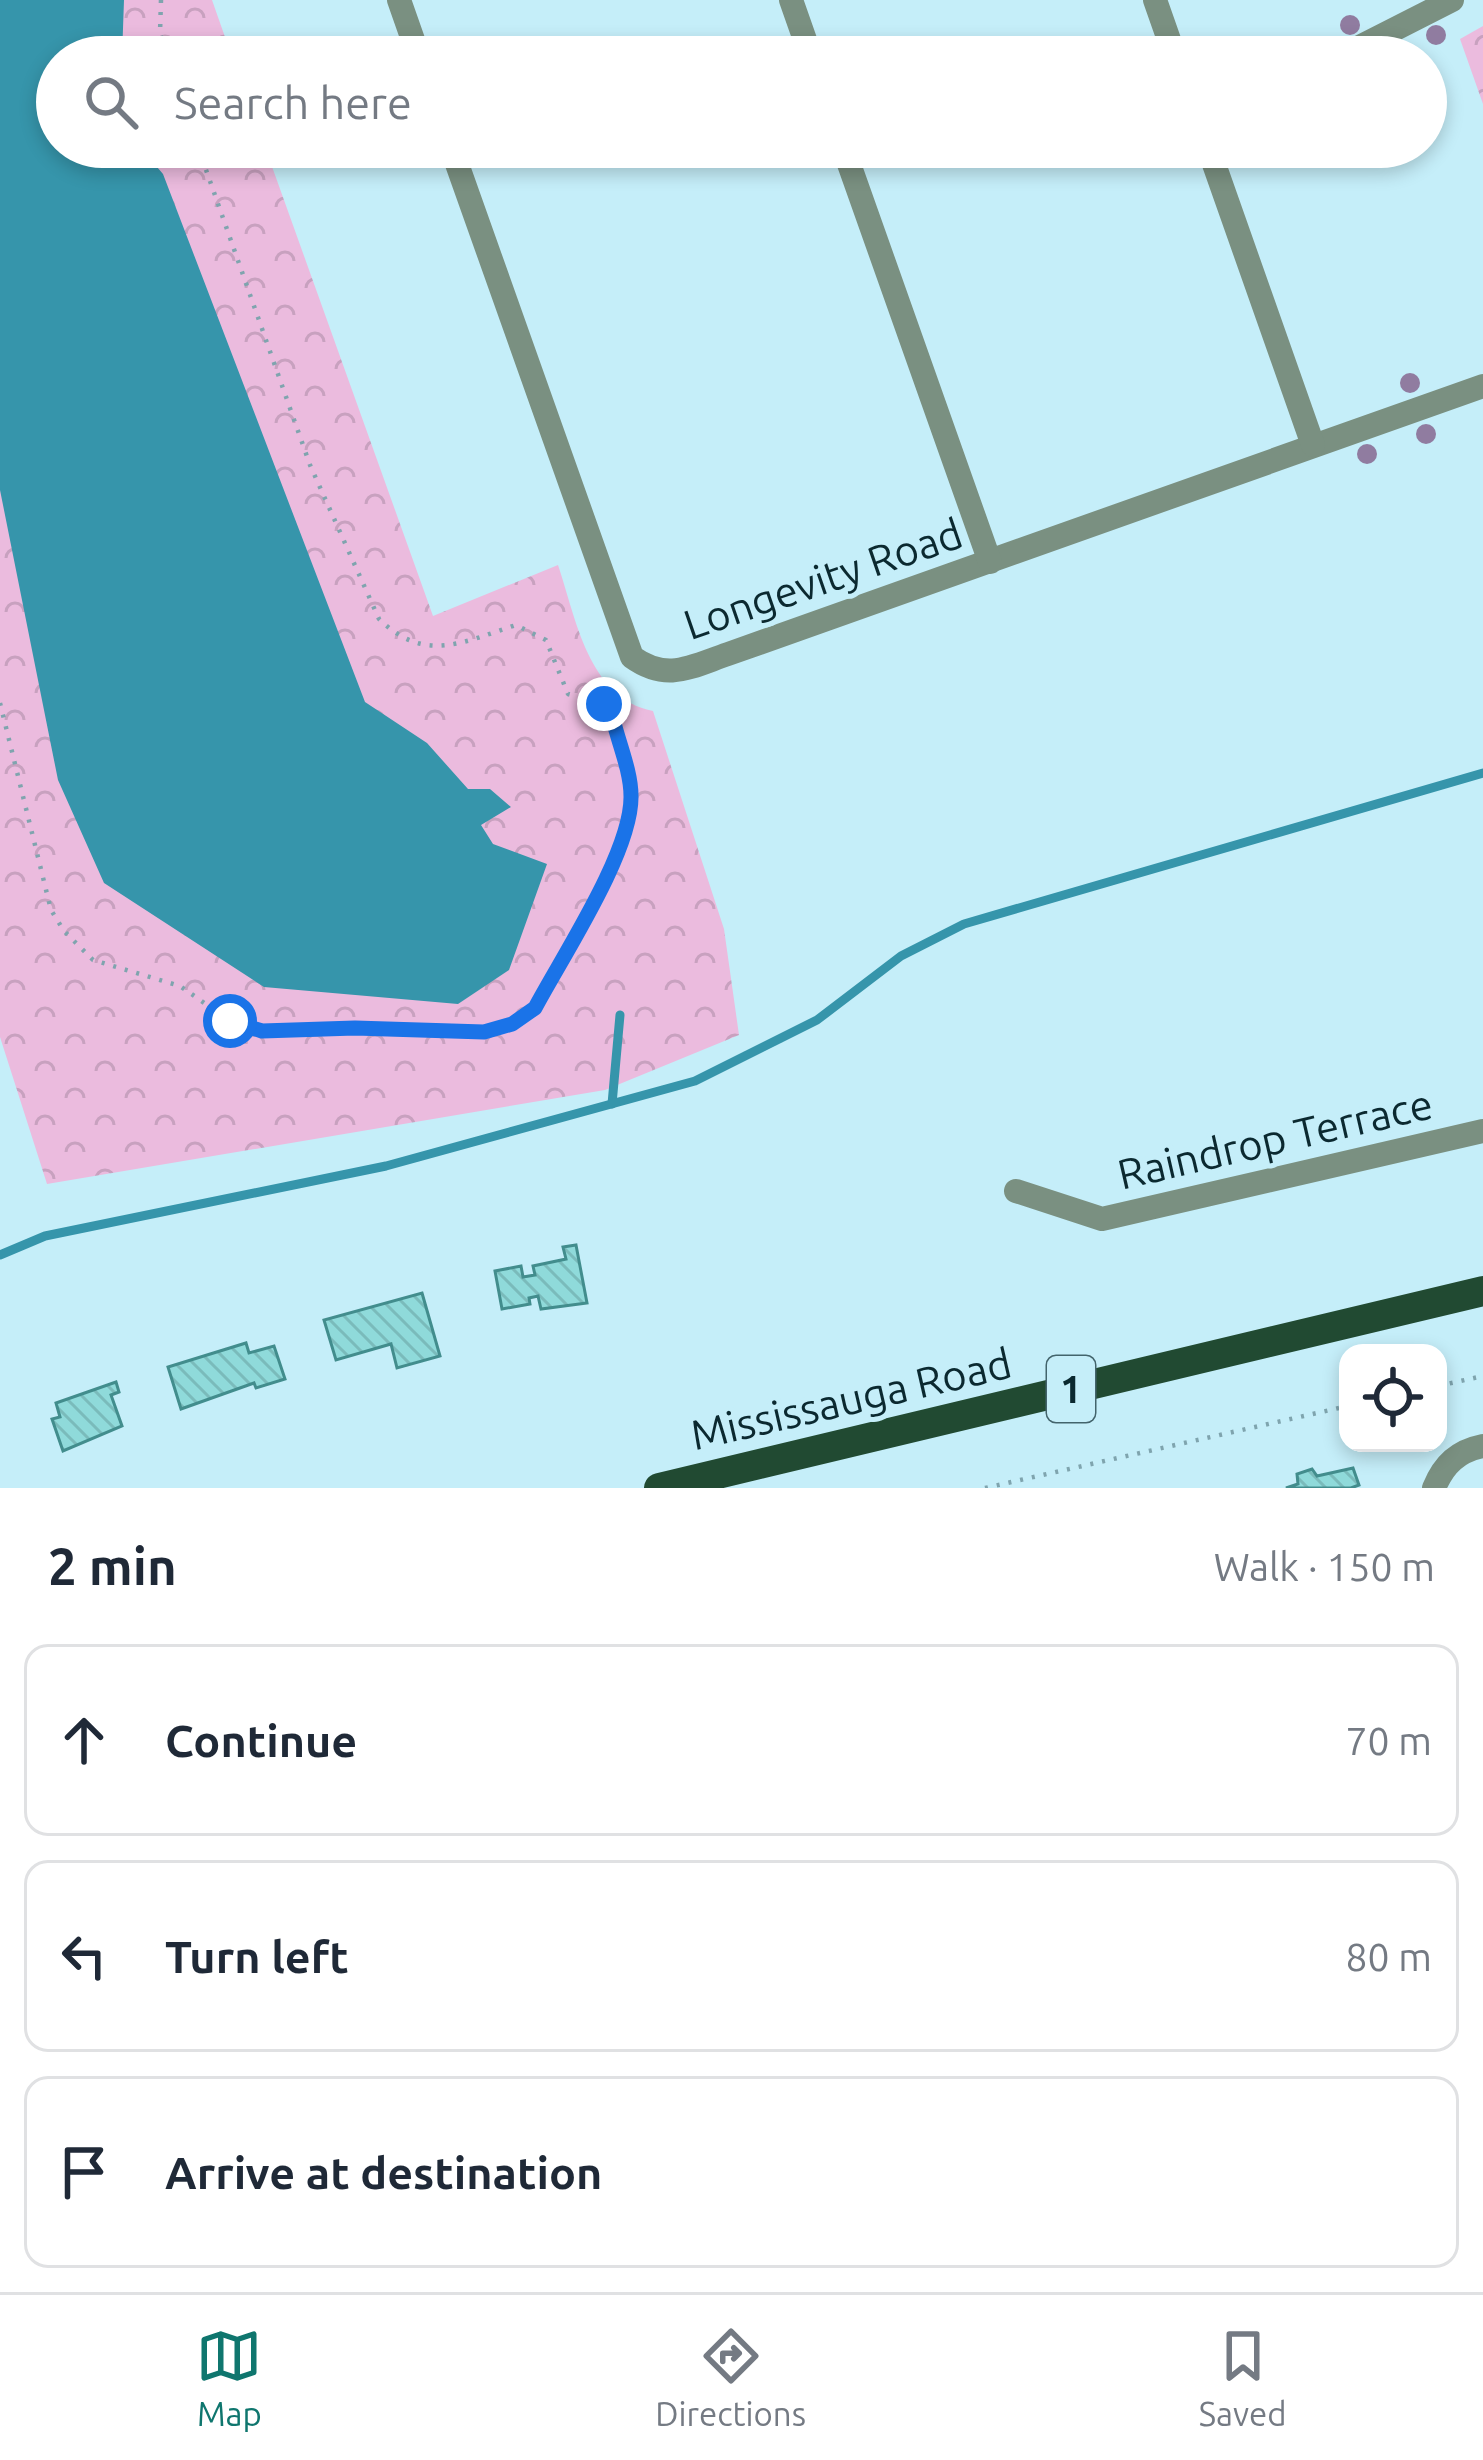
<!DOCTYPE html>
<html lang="en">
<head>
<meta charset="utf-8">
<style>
  :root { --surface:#fff; --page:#f2f2f3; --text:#1f2937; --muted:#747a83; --line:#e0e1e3; --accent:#0f766e }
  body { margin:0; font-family:Ubuntu,sans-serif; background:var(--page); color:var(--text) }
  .controls { position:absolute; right:36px; bottom:36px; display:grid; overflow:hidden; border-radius:24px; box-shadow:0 6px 18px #0003 }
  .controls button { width:108px; height:108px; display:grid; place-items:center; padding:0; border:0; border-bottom:3px solid var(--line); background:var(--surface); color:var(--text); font:60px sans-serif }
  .stop { position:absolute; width:36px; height:36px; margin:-27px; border:9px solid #1a73e8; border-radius:50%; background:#fff }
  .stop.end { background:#1a73e8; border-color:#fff; box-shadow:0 3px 12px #0008 }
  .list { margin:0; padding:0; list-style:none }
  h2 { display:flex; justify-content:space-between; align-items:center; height:156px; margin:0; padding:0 48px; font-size:51px }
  h2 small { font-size:39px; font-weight:400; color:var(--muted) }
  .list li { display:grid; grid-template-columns:78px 1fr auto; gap:36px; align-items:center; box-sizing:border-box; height:192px; margin:0 24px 24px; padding:0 24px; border:3px solid var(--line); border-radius:24px }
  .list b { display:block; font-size:45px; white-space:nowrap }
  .list em { font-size:39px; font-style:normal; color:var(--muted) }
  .icon { flex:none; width:66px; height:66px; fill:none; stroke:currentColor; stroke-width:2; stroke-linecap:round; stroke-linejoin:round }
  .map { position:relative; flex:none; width:1483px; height:1488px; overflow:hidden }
  .search { position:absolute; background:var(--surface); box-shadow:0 6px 18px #0003; left:36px; right:36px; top:36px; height:132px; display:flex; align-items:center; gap:30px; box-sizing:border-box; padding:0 42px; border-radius:66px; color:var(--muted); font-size:45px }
  .sheet { height:804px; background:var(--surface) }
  nav { display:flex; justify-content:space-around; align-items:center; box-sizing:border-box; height:168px; border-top:3px solid var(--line); background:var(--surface); font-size:33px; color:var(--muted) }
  nav a { display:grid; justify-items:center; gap:6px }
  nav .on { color:var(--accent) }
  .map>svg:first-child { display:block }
</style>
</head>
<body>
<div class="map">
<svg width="1483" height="1488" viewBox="0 0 1483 1488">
  <defs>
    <pattern id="park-crowns" width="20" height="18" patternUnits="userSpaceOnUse" patternTransform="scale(3)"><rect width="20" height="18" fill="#ebbbde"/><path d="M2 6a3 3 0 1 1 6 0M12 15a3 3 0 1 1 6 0" fill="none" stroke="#c8a1bf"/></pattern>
    <pattern id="building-back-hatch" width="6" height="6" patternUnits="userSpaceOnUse" patternTransform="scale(3)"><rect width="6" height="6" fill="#8fdada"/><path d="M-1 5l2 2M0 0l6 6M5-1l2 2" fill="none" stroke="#7abbbb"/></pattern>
  </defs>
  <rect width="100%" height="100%" fill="#c5eef9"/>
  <g fill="url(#park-crowns)">
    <path d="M 0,0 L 212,0 L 232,57 L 57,57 L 57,147 L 265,147 L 433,616 L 558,565 C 576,618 588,698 653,711 L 724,929 L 739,1035 L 605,1090 L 47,1184 L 0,1037 Z"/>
    <polygon points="1483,26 1483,104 1460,39"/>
  </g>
  <polygon fill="#3695ab" points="0,0 124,0 122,57 57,57 57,147 140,147 163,174 365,702 427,743 468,789 490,789 511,807 481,825 493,844 547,864 509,970 458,1004 264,987 104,883 58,780 0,490"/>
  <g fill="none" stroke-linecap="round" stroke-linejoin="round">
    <g stroke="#3695ab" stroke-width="9">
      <polyline points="612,1104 620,1015"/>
      <polyline points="0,1255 45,1236 386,1166 695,1081 817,1020 901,956 964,924 1483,773"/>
    </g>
  </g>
  <g fill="url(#building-back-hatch)" stroke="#428d8d" stroke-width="3">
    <polygon points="576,1245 587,1303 541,1309 538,1296 529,1298 530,1304 502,1309 495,1271 521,1266 523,1277 535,1275 533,1266 566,1259 563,1247"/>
    <polygon points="422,1293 440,1356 397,1368 391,1344 336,1360 324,1320"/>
    <polygon points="246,1343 249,1353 274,1346 285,1379 256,1388 254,1383 181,1409 168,1367"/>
    <polygon points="116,1382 119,1392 111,1395 122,1426 63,1451 52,1419 60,1417 56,1403"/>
    <polygon points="1353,1468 1359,1485 1351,1488 1286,1488 1298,1484 1297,1474 1312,1469 1317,1476"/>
  </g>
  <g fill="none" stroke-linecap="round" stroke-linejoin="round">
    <g stroke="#7fa4ae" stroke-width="4.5" stroke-dasharray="3 9" stroke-linecap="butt">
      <polyline points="161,0 160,33 167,57"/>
      <path d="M 198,147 L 310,465 L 379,619 C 425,664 463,642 516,625 L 546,640 L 568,694 L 610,706 L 625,696"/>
      <path d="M 0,703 L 51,910 L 64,931 L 93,960 L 180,986 L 230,1021 L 262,1031 L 355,1028 L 484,1032 L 512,1024 L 535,1008 C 563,956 632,853 631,797 C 631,768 615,735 610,706"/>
      <polyline points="1438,1386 1483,1376"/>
      <polyline points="985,1488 1348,1406"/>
    </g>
    <g stroke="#7a9081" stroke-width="24">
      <polyline points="399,0 419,57"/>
      <polyline points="791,0 811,57"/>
      <polyline points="1155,0 1175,57"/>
      <polyline points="1340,57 1452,0"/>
      <path d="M 451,147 L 632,657 C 667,682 690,667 728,654 L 1483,386"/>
      <polyline points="843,147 990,562"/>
      <polyline points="1208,147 1313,445"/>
      <polyline points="1016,1191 1102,1219 1483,1131"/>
      <path d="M 1434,1488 C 1444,1464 1458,1451 1483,1446"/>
    </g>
    <polyline stroke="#214a32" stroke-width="30" points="659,1488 1483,1291"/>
  </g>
  <g fill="#907ca0">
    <circle cx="1350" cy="25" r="10"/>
    <circle cx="1436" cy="35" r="10"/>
    <circle cx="1410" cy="383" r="10"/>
    <circle cx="1426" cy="434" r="10"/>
    <circle cx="1367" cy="454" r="10"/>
  </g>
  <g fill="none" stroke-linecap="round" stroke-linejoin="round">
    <path stroke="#1a73e8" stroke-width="15" d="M 230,1021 L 262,1031 L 355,1028 L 484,1032 L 512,1024 L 535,1008 C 562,957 632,852 631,796 C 631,768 615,735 610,706 L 604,704"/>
  </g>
  <g text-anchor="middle" stroke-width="10" stroke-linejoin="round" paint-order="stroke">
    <rect fill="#c5eef9" stroke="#43646c" stroke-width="3" x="1047" y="1356" width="48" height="66" rx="9"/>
    <g font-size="39" font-weight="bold" fill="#0b2930">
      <text x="1071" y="1403">1</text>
    </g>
    <g font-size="42" fill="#0b2930" stroke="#c5eef9">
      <text transform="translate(823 579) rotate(-19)" y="15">Longevity Road</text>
      <text transform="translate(1275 1139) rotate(-13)" y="15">Raindrop Terrace</text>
      <text transform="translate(851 1399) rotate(-13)" y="15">Mississauga Road</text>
    </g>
  </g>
</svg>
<div class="controls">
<button><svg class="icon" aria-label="locate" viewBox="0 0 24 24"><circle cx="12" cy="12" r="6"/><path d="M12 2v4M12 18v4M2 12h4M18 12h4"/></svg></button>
</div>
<div class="stop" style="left:230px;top:1021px"></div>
<div class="stop end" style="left:604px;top:704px"></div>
<div class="search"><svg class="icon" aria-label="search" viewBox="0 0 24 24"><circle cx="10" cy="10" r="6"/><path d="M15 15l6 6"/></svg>Search here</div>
</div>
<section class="sheet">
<h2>2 min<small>Walk · 150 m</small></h2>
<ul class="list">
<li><svg class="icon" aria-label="ahead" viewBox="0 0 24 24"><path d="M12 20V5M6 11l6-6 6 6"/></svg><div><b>Continue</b></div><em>70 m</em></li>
<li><svg class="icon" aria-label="left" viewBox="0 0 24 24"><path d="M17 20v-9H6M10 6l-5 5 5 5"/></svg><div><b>Turn left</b></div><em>80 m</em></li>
<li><svg class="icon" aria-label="arrive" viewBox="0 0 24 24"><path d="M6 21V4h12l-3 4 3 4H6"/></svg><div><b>Arrive at destination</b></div></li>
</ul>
</section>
<nav>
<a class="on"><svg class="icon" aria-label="map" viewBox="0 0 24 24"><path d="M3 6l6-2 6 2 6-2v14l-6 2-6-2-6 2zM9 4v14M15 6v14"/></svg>Map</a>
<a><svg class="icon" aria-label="directions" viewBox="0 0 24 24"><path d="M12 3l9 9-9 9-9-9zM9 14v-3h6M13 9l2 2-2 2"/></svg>Directions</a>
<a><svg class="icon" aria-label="saved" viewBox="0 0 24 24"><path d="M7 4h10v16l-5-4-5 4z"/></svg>Saved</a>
</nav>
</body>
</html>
